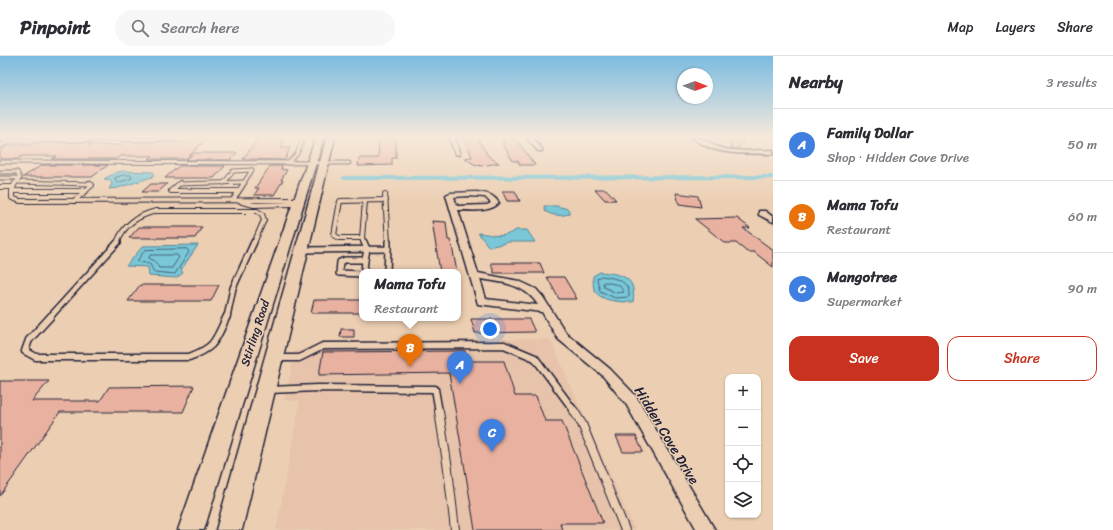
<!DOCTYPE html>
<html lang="en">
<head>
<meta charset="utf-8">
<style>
  :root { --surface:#fff; --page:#f7f7f7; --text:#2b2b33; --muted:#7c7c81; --line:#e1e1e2; --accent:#c8321e }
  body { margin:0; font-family:Sriracha,sans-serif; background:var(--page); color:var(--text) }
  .controls { position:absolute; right:12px; bottom:12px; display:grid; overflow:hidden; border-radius:8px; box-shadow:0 1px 3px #0004 }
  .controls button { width:36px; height:36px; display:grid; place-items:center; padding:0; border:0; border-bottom:1px solid var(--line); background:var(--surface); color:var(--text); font:20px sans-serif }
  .compass { position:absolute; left:677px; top:12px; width:36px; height:36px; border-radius:50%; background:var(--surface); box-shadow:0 1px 3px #0004; rotate:91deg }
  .you { position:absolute; left:490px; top:273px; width:14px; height:14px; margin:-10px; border:3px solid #fff; border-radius:50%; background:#1a73e8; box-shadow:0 0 0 6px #1a73e833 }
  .badge { display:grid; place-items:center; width:26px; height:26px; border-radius:50%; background:var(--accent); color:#fff; font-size:13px; font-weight:700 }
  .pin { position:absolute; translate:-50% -33px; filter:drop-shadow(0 1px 2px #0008) }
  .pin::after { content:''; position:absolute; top:21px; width:14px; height:12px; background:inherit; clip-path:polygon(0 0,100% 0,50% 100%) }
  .popup { position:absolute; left:359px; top:213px; width:102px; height:52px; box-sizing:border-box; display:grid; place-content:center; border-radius:8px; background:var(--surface); filter:drop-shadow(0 1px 3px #0005); font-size:13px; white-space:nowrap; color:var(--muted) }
  .popup b { font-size:15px; color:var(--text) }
  .popup::after { content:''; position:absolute; left:50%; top:100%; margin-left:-8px; border:8px solid transparent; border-top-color:var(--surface) }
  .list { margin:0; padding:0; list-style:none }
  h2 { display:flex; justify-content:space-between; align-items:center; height:52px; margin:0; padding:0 16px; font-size:17px }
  h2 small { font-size:13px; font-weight:400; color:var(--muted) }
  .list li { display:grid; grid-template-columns:26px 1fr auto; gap:12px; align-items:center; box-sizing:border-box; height:72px; padding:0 16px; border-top:1px solid var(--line) }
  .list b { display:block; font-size:15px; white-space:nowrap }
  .list p { margin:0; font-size:13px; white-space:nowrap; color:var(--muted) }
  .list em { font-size:13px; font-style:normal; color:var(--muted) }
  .actions { display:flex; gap:8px; padding:12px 16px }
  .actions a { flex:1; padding:9px 0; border:1px solid var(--accent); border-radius:12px; text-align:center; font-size:14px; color:var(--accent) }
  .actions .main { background:var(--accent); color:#fff }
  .icon { flex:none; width:22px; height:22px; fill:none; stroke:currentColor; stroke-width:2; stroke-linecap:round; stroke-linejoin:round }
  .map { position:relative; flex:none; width:773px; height:474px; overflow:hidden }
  header { display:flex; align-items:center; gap:24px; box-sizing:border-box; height:56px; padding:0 20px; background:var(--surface); border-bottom:1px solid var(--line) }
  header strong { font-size:19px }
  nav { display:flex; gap:22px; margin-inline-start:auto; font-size:14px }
  .search { width:280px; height:36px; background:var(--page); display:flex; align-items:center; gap:10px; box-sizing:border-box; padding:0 14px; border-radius:22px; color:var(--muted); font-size:15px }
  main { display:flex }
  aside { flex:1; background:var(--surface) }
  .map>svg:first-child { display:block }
</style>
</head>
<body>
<header>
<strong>Pinpoint</strong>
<div class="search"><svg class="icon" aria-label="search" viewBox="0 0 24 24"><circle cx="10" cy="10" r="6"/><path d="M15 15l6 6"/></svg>Search here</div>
<nav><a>Map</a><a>Layers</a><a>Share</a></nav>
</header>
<main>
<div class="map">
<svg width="773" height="474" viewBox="0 0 773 474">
  <rect width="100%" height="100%" fill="#eccfb2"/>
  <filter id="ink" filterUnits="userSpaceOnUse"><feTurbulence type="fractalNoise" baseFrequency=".025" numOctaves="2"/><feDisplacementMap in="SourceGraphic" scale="8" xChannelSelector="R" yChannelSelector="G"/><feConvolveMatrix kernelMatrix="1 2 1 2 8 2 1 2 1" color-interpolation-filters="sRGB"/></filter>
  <g filter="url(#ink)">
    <polygon fill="#e7c3ab" points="550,283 635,474 276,474 300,345 284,344 291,317 294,294 301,294 324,285"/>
    <g fill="#79c7d7" stroke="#568599">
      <polygon points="122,115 153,116 154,118 152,121 118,132 109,133 112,128 110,124 104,123 115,117"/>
      <path d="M 544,150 L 557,150 L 568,153 L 570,157 C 563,161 552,160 545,155 Z"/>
      <path d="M 516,174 L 527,174 L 535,186 L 509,186 L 489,191 L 478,177 C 494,178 500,184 516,174 Z"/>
      <polygon points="198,189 181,214 183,217 176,222 149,220 148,211 126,210 143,190"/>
      <path d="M 600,216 C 621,218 637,220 633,246 C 622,246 599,246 594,233 C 593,229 593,224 593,220 Z"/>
    </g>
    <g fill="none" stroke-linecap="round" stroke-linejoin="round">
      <g stroke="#456479" stroke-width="1">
        <polygon points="123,119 131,119 132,122 117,127 115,122"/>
        <polygon points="187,193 189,196 175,218 154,216 150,208 137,205 145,194"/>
        <polygon points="151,199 177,199 179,201 172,212 159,212 155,205 149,202"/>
        <path d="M 601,220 C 615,222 630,224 629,241 L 615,242 L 600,235 L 597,223 Z"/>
        <polygon points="605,226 619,229 624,236 616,237 604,231 603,227"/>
      </g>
      <polygon fill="#79c7d7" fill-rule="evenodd" points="773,119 773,123 344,124 341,122 344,120"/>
    </g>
    <g fill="#e9b1a0" stroke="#22223b">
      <polygon points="192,81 208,81 186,103 149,103 153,100 120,100 116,103 52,103 57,100 23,100 17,103 0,103 0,94 9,89 30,89 35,87 93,86 88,89 120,89 125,86 186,86"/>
      <polygon points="259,81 285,81 282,87 284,87 281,92 290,92 285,104 243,103"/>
      <polygon points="379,81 396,81 396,102 392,102 392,109 358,110 359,102 378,102"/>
      <polygon points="464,81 477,81 488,100 499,107 481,110 474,108 464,102 472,101"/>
      <polygon points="501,81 515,82 535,109 520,109 518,105 513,105 502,87 504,87"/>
      <polygon points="728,82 735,83 744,85 737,93 732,93"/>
      <polygon points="194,97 237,97 230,104 186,104"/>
      <polygon points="42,109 108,109 92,121 23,121"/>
      <polygon points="179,110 225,110 214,122 165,122"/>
      <polygon points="270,110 282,110 281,113 287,114 281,124 283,124 274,139 254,139 259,132 255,132"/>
      <polygon points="151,128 167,128 158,136 142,136"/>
      <polygon points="595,133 606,133 616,144 605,144"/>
      <polygon points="502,135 515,135 520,145 507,145"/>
      <polygon points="676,137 698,140 701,151 679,148"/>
      <polygon points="737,162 750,172 743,172 773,194 773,211 754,196 747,196 736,187 725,187 695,163"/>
      <polygon points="432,165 446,166 448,184 450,184 452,190 457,216 440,216"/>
      <polygon points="139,171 202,171 195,182 129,182"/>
      <polygon points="491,207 540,207 544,217 494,217"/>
      <polygon points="547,221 564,221 577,243 559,243"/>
      <polygon points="140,229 219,229 211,245 128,245"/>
      <polygon points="314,244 362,244 362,257 311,257"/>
      <polygon points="471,263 529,263 535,276 475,277"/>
      <polygon points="341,273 354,273 354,281 340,281"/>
      <polygon points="465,295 467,305 504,305 515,340 536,340 545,365 562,365 603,467 560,467 562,474 475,474 449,317 319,319 323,296"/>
      <polygon points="0,325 49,325 32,345 100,345 109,331 194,330 183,356 60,356 0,440"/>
      <polygon points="616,380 636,380 643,396 623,396"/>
    </g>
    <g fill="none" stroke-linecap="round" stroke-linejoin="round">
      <defs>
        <g id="service-far4">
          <polyline points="0,90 13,84 170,83 172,81"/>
          <polyline points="0,106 349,107"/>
          <polyline points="288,107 297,98 304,81"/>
          <polyline points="0,116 17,116 20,122 16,126 91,128"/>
          <polyline points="0,122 20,122"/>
          <polyline points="224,127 233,115 252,114"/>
          <polyline points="15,128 16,126"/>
          <polyline points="179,128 245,126"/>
          <polyline points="243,128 252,114"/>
        </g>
        <g id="service-far3">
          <polyline points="15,127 12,135 12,142 20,145 299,144"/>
          <polyline points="180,127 171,135 238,135"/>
          <polyline points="0,131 13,131"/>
          <polyline points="12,135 86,135"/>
          <polyline points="385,138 388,187"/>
          <polyline points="233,144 244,127"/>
          <polyline points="74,145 92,129 89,127"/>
          <polyline points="242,146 254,149 293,148"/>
          <polyline points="362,182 365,145"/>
          <path d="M 117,187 C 124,168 137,160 156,155 L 257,155 L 262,158 L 264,164 L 254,187"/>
          <polyline points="364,187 362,182 339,182 334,179 340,145 386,144"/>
        </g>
        <g id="service-far2">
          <polyline points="364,186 367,193 365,204"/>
          <polyline points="303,194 388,193 388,186"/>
          <polyline points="387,216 388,193"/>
          <polyline points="362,218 339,217 340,206 345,204 365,204 364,216"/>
          <polyline points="50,261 118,186"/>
          <polyline points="227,261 233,232 254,186"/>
        </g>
        <g id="service-far1">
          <path d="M 51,260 L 29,284 L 25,295 L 36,301 L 189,301 C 216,291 215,285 227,260"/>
          <polyline points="277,302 299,302 323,290 504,289 535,302 575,356"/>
          <polyline points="268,334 318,332 435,333 439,356"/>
        </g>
        <g id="service">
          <polyline points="439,355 448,413 455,474"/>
          <polyline points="574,355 582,368 625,474"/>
        </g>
        <g id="minor">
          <polygon points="0,81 3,82 2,84 0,85"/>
          <polygon points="449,81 455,81 460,99 455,98"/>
          <polygon points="526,81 532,81 542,93 542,95 538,95"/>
          <path d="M 692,81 C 705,81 713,91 725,93 C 740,96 757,94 773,94 L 773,98 C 745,97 715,101 692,81 Z"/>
          <path d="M 476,136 C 486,137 493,138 499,147 C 490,157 470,154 458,154 L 478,217 L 519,225 L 536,233 L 543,241 L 566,277 L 610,313 L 636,340 L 715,474 L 697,474 L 626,348 L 602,319 L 558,283 L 542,256 L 478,248 L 446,139 L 450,137 ZM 468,140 L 485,141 L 491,147 L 487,149 L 457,150 L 454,141 ZM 480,223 C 502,226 525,228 538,249 L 486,243 Z"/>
          <polygon points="759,155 765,155 773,161 773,166 759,159"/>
        </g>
        <g id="primary">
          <polygon points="316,81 324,81 204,474 178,474"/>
          <polygon points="327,81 335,81 242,474 216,474"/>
        </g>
      </defs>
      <use href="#service-far4" stroke="#22223b" stroke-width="5"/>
      <use href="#service-far3" stroke="#22223b" stroke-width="6"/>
      <use href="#service-far2" stroke="#22223b" stroke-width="8"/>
      <use href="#service-far1" stroke="#22223b" stroke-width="9"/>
      <use href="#service" stroke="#22223b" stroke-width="10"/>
      <use href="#minor" stroke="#22223b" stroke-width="3"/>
      <use href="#primary" stroke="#22223b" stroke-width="3"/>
      <use href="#service-far4" stroke="#eccfb2" stroke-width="3"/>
      <use href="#service-far3" stroke="#eccfb2" stroke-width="4"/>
      <use href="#service-far2" stroke="#eccfb2" stroke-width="5"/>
      <use href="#service-far1" stroke="#eccfb2" stroke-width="6"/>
      <use href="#service" stroke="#eccfb2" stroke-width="8"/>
      <use href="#minor" fill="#eccfb2" fill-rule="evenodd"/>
      <use href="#primary" fill="#eccfb2" fill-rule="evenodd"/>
    </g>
  </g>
  <linearGradient id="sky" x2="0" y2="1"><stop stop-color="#7bbce1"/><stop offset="0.55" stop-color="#f6e9dc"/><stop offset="1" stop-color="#f6e9dc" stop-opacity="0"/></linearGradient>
  <rect width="773" height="147" fill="url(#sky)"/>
  <g text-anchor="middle" stroke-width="3" stroke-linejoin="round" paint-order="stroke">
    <g font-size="12" fill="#22223b" stroke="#eccfb2">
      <text transform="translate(255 277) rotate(-72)" y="4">Stirling Road</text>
    </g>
    <g font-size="14" fill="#22223b" stroke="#eccfb2">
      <text transform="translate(667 379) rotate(59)" y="5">Hidden Cove Drive</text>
    </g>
  </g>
</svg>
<div class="controls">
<button>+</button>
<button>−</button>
<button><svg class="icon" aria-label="locate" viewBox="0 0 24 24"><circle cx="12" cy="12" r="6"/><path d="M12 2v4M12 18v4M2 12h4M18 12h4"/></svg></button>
<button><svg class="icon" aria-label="layers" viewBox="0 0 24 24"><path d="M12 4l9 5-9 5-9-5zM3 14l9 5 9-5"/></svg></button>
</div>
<svg class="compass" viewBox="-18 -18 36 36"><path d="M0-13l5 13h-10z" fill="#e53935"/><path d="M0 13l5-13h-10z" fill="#7c7c81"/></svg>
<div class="you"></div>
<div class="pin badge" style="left:460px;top:328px;background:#3f7fe0">A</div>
<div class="pin badge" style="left:410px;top:311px;background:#e8710a">B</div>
<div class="popup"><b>Mama Tofu</b>Restaurant</div>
<div class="pin badge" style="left:492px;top:396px;background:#3f7fe0">C</div>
</div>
<aside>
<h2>Nearby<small>3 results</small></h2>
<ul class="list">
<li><span class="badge" style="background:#3f7fe0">A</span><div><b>Family Dollar</b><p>Shop · Hidden Cove Drive</p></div><em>50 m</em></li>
<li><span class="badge" style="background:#e8710a">B</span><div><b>Mama Tofu</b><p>Restaurant</p></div><em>60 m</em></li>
<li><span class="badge" style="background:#3f7fe0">C</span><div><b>Mangotree</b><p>Supermarket</p></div><em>90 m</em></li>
</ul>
<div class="actions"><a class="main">Save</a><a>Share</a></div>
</aside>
</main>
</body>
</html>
